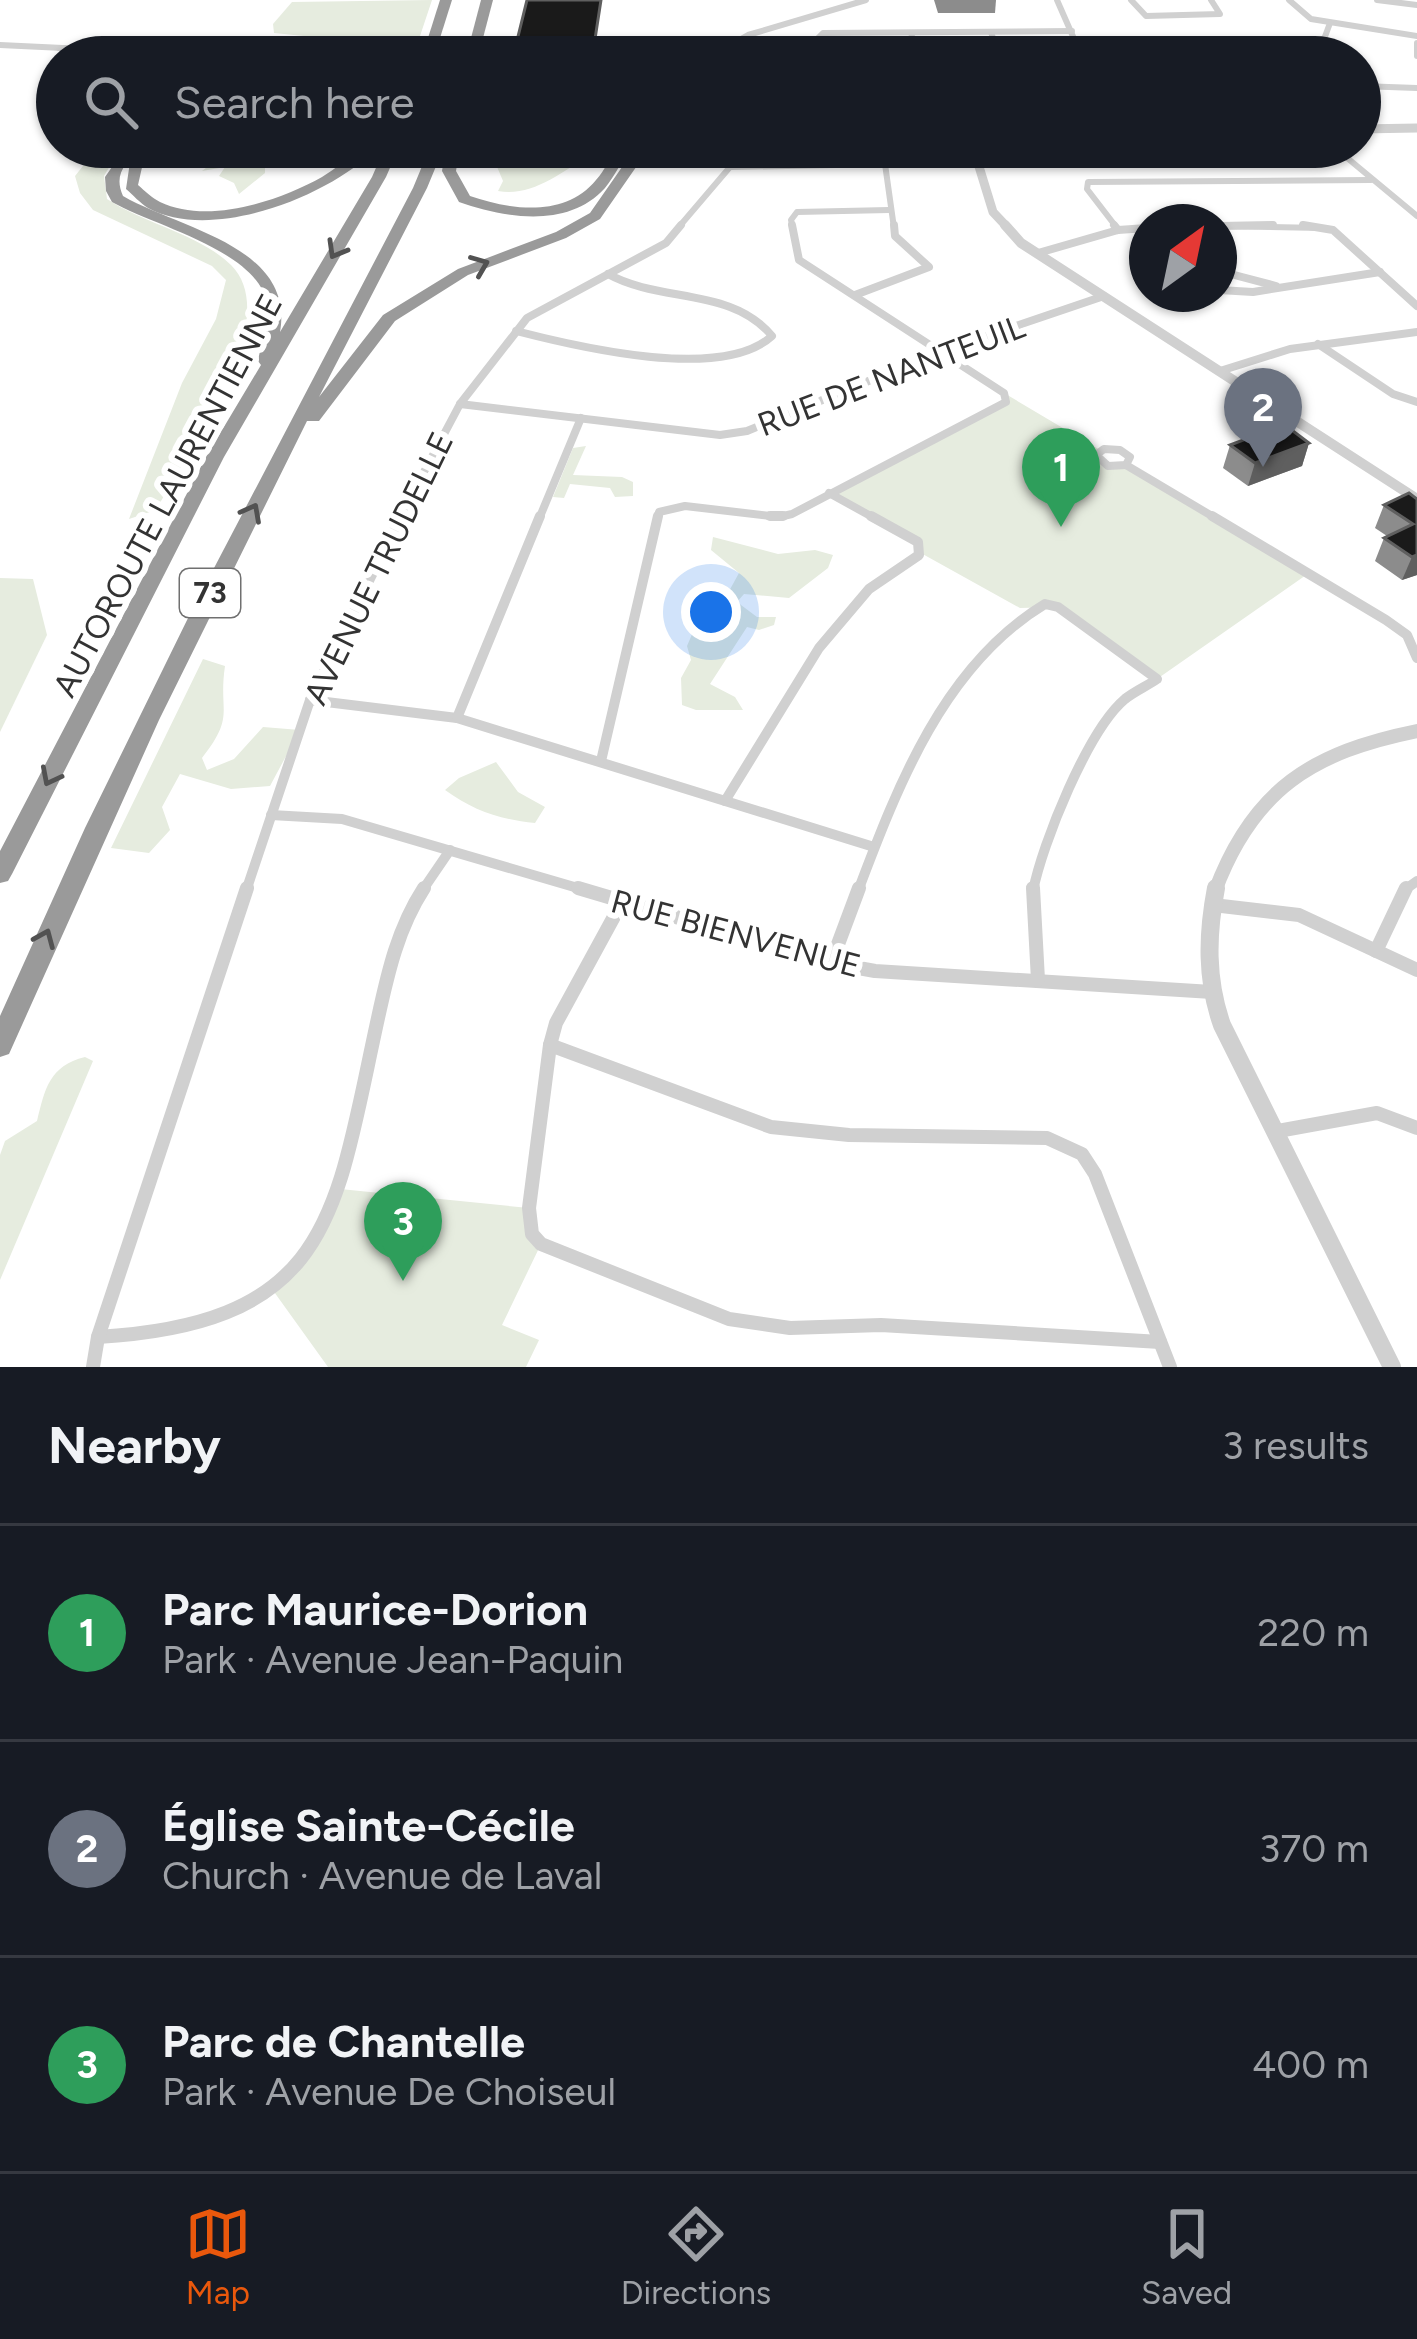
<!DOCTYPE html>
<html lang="en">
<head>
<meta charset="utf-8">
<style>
  :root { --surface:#171b24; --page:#20242c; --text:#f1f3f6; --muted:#9ea1a6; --line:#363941; --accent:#ea580c }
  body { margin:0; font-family:Figtree,sans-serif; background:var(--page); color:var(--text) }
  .compass { position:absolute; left:1129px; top:204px; width:108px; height:108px; border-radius:50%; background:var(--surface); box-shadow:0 3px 9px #0004; rotate:33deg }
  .you { position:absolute; left:711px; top:612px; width:42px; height:42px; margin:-30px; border:9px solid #fff; border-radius:50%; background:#1a73e8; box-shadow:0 0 0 18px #1a73e833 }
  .badge { display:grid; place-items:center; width:78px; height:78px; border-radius:50%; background:var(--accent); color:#fff; font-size:39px; font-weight:700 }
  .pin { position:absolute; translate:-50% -99px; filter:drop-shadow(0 3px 6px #0008) }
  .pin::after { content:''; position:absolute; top:63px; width:42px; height:36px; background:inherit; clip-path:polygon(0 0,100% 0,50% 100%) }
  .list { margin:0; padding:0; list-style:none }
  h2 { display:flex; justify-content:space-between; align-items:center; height:156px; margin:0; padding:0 48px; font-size:51px }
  h2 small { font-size:39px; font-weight:400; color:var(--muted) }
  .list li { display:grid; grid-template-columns:78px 1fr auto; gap:36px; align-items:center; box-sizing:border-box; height:216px; padding:0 48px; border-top:3px solid var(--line) }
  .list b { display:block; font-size:45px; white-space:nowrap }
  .list p { margin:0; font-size:39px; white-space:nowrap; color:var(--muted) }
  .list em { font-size:39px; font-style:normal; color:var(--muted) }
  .icon { flex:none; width:66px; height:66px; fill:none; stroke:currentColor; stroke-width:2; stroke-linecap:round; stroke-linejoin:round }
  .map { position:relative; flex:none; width:1417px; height:1367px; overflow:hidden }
  .search { position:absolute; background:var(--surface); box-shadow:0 3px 9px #0004; left:36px; right:36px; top:36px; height:132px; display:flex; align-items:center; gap:30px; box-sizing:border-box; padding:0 42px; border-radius:66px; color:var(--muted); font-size:45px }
  .sheet { height:804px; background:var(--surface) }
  nav { display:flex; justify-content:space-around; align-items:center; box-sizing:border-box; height:168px; border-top:3px solid var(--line); background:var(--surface); font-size:33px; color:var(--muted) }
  nav a { display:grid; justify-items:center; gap:6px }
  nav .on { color:var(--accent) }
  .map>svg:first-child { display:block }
</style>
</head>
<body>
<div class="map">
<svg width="1417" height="1367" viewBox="0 0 1417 1367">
  <rect width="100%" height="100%" fill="#fff"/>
  <g fill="#e6ecdf">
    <polygon points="432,0 413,57 367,54 364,42 274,33 273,24 292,2"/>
    <path d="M 98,147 L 121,147 L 104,176 L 107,199 C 145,224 199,234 231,265 C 286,320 186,456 156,510 L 129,519 L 182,383 L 216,319 L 226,280 L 212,266 L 93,210 L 80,193 L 75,176 Z"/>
    <polygon points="233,147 273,147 264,158 239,164 265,166 265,173 239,194 234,183 219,176 225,167 202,171"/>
    <path d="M 503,147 L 589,147 L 589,156 C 560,173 532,197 498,191 L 503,181 L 495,162 Z"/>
    <polygon points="1004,393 1100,450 1098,460 1126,465 1309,573 1157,679 1058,607 1020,608 919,552 918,541 829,493 1004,404"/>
    <polygon points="586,446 573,475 622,477 633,482 633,496 615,497 610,488 570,484 564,498 553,497 573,448"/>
    <polygon points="713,537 778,554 815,550 833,555 828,568 789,598 744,594 737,602 757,617 776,617 774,625 759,630 747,627 710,684 735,697 743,710 696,710 682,705 681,678 691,660 687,646 696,625 688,622 688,608 730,606 728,593 739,573 711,550"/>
    <polygon points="0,578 33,579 47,635 0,732"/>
    <path d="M 203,659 L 225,666 C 218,713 236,715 202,758 L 207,770 L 234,759 L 263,727 L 300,730 L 270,786 L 231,789 L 180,774 L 162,807 L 170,830 L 149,853 L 111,848 Z"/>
    <path d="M 496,762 L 518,792 L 545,807 L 535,823 C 499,819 474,811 445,790 L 459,778 Z"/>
    <path d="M 85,1057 L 93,1061 L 0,1280 L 0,1155 L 5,1141 L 37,1121 C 45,1089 49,1066 85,1057 Z"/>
    <polygon points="340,1189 529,1208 541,1244 502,1325 539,1340 526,1367 328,1367 272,1289 294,1272"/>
  </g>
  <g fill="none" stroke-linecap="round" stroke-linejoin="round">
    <g stroke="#d0d0d0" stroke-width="6">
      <polyline points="1057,0 1082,57"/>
      <polyline points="1131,0 1146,16 1220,14 1211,0"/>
      <polyline points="1289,0 1311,19 1417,36"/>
      <polyline points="1377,0 1417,5"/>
      <polyline points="1330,23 1323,42 1330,57"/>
      <polyline points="991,32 999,57"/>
      <polyline points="911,33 918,57"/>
      <polyline points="1417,43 1417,56"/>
      <polyline points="0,45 63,48"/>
      <polyline points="59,48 140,48 221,57"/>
      <polyline points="1079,49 1325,49"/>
      <polyline points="709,57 748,35 866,0"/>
      <polyline points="799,57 823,33 1072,31"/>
      <polyline points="1360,86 1417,88"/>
      <polyline points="1334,147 1417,216"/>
      <polyline points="1219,226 1322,228"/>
      <polyline points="678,228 730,167 885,164 894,228"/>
      <polyline points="793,228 791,220 797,212 889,210"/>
      <polyline points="1117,228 1087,189 1088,182 1371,180"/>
      <polyline points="1142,228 1147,228"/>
    </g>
    <g stroke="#d0d0d0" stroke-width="8">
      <polyline points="1114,225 1118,230"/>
      <polyline points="1303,225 1333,230 1417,306"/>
      <polyline points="1219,226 1273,225"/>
      <polyline points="1038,253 1118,230 1147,228"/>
      <polyline points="1219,271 1276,286"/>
      <polyline points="1219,290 1253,292 1380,272"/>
      <polyline points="855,295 929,267 895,236 894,225"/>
      <path d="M 516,331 C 578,347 722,382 772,336 C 732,287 660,303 608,274"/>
      <polyline points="1318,344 1393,394 1417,402"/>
      <polyline points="1220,371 1290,349 1417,332"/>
      <polyline points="460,404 720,435 747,431 939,352 1104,296"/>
      <polygon points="1104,449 1120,450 1130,457 1126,465 1108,466 1096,455"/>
      <polyline points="1126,465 1217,519"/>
      <polyline points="829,493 876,519"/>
      <polyline points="399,519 460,404 527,318 666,243 681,225"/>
      <polyline points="539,519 581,418"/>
      <polyline points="657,519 659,512 685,506 779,517 792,514 1006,402 1004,393 799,260 792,225"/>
    </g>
    <g stroke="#d0d0d0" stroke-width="10">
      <polyline points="770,516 783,516"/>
      <polyline points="1212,516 1386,620 1407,635 1417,658"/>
      <polyline points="310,700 457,718 874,847"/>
      <polyline points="457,718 540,516"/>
      <polyline points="601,761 658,516"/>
      <polyline points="725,801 819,648 869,589 919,555 918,542 871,516"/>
      <polyline points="271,815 342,819 588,891"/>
      <polyline points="246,891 310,700 401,516"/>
      <polyline points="422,891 450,850"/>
      <path d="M 858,891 C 898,785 944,665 1045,604 L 1058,607 L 1157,679 C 1147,686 1135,691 1125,699 C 1088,730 1042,844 1033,891"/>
      <polyline points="1403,891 1417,881"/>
    </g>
    <g stroke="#d0d0d0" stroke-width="14">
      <polyline points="578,888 831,963 875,971 1212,992"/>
      <polyline points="1033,888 1038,980"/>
      <polyline points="622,902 556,1023 550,1045 529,1208 532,1234 541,1244 729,1319 790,1328 881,1325 1160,1342"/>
      <polyline points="1213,905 1299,915 1417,970"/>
      <polyline points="1376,951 1406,888"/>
      <polyline points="831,963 859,888"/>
      <polyline points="550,1045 771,1127 849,1135 1047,1138 1082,1154 1095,1174 1170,1367"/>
      <polyline points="1278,1131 1377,1113 1417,1128"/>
      <path d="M 98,1337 C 334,1323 335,1213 378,1018 C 388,972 398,928 424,888"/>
      <polyline points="93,1367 98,1337 247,888"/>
    </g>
    <g stroke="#d0d0d0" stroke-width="9">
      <polyline points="1360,129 1417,128"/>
      <polyline points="973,147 993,212 1008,228"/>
    </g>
    <polyline stroke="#d0d0d0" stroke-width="10" points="1005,225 1021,243 1417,499"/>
    <path stroke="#d0d0d0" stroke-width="14" d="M 1215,891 C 1253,789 1313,752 1417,731"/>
    <path stroke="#d0d0d0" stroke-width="18" d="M 1216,888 C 1207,935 1206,980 1222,1025 L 1392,1367"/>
    <g fill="#9a9a9a" fill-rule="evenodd">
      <polygon points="440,0 452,0 434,57 422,57"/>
      <polygon points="481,0 493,0 478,57 466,57"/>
      <polygon points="153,53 158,54 160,57 147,57"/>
      <path d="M 126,147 L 141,147 C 126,163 113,174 123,196 C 180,229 295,246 280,332 L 372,177 L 385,147 L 399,147 L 386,177 L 224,457 L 12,874 L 8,881 L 0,883 L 0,851 L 206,457 L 261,365 L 258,361 C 261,343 270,322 267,304 C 259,251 154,226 112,202 L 106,191 L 105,177 Z"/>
      <path d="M 146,147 L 161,147 L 143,163 L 138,185 C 145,191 152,198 160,202 C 208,225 279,201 322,177 C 341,166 356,147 378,147 C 331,196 212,243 148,208 C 140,203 133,195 126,189 L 130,162 Z"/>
      <polygon points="430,147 444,147 427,188 319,397 383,315 458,269 556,232 590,213 636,147 650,147 600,219 566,238 468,275 395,321 319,421 307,421 159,720 9,1054 0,1057 0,1016 85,828 191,612 413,188"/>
      <path d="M 446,147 L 460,147 L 456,171 L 470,196 C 511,210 565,218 596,180 C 605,170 610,158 617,147 L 631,147 C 622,160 615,176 605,188 C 568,229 505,218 459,202 L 442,171 Z"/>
    </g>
  </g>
  <g fill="#8c8c8c">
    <polygon points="934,0 996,0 995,13 938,13"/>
    <polygon points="1309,443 1302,466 1248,486 1223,468 1230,445"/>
    <polygon points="1409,493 1417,575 1402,580 1375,561 1384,538 1387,536 1375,528 1384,505"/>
  </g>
  <g fill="#5f5f5f">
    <polygon points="1309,443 1302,466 1248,486 1255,463"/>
    <polygon points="1417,555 1417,575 1402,580 1412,557"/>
  </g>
  <g fill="#1a1a1a" stroke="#5f5f5f" stroke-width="3">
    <polygon points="527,0 601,0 595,39 600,40 597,57 513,57"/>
    <polygon points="1278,427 1289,428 1309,443 1255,463 1230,445"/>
    <polygon points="1409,493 1417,499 1417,555 1412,557 1384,538 1413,524 1384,505"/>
  </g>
  <defs><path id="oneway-chevron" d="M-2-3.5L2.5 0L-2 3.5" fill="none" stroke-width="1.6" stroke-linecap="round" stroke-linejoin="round" transform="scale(3)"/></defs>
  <g stroke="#525252">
    <use href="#oneway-chevron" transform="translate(336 250) rotate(120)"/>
    <use href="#oneway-chevron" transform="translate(480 265) rotate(-22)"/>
    <use href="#oneway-chevron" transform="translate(252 512) rotate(-62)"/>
    <use href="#oneway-chevron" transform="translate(50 777) rotate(117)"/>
    <use href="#oneway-chevron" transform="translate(45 938) rotate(-67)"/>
  </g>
  <g text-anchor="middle" stroke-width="12" stroke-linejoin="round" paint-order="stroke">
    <rect fill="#fff" stroke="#707070" stroke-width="3" x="180" y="569" width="60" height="48" rx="9"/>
    <g font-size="30" font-weight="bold" fill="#333">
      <text x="210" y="603">73</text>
    </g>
    <g font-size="33" fill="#333" stroke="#fff">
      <text transform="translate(891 375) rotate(-21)" y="12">RUE DE NANTEUIL</text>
      <text transform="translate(167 495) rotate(-62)" y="12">AUTOROUTE LAURENTIENNE</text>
      <text transform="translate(378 568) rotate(-64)" y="12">AVENUE TRUDELLE</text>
      <text transform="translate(736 933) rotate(15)" y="12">RUE BIENVENUE</text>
    </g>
  </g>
</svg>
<svg class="compass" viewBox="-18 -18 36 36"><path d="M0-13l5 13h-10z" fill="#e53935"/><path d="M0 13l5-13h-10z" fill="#9ea1a6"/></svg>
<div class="you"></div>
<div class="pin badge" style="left:1061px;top:527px;background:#2e9e5b">1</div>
<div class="pin badge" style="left:1263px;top:467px;background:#6b7280">2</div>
<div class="pin badge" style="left:403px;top:1281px;background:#2e9e5b">3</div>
<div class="search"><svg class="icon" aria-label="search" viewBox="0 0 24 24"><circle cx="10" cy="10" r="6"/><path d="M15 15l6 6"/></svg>Search here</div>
</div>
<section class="sheet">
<h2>Nearby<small>3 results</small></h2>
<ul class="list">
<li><span class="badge" style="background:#2e9e5b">1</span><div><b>Parc Maurice-Dorion</b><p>Park · Avenue Jean-Paquin</p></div><em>220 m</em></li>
<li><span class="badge" style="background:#6b7280">2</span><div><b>Église Sainte-Cécile</b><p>Church · Avenue de Laval</p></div><em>370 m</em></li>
<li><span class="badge" style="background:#2e9e5b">3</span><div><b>Parc de Chantelle</b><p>Park · Avenue De Choiseul</p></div><em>400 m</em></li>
</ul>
</section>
<nav>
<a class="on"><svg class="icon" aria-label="map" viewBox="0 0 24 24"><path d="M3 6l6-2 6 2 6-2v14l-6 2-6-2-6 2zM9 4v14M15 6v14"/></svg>Map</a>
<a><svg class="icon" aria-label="directions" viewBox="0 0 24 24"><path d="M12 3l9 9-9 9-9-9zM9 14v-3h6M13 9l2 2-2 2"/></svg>Directions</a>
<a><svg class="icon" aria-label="saved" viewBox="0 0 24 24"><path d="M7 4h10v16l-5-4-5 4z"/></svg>Saved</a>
</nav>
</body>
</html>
